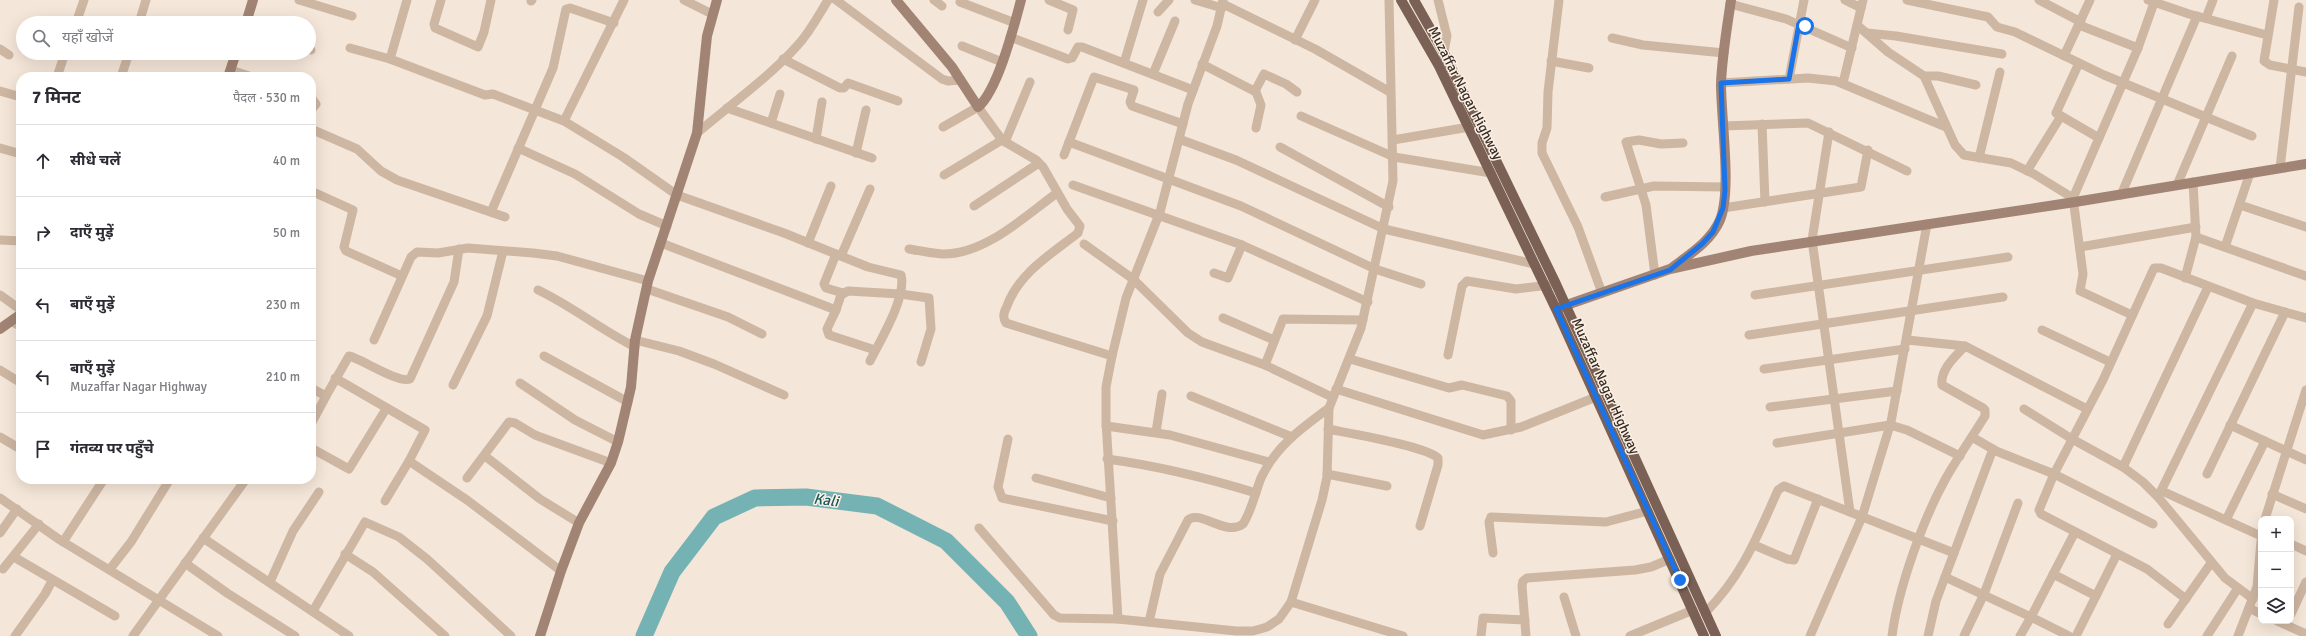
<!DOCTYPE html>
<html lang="hi">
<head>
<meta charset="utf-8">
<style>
  :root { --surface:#fff; --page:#f2f2f3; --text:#2b2b33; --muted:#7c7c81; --line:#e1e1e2 }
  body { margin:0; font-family:Signika,"Noto Sans Devanagari",sans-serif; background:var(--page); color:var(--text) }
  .controls { position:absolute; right:12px; bottom:12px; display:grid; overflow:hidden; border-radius:8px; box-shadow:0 4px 16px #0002 }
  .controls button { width:36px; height:36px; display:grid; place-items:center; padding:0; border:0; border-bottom:1px solid var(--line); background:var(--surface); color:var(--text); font:20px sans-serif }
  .stop { position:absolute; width:12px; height:12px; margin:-9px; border:3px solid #1a73e8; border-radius:50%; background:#fff }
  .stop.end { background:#1a73e8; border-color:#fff; box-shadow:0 1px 4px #0008 }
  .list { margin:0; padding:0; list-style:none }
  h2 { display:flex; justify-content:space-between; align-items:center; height:52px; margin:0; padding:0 16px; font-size:17px }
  h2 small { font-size:13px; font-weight:400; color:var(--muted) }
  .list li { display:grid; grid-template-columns:26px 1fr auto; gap:12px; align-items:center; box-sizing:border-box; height:72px; padding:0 16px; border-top:1px solid var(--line) }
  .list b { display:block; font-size:15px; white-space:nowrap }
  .list p { margin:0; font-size:13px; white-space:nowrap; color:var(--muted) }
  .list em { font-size:13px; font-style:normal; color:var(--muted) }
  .icon { flex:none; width:22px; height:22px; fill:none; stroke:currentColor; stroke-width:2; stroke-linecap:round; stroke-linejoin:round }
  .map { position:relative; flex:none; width:2306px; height:636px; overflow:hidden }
  .search { position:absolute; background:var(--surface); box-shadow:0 4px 16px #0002; left:16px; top:16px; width:300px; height:44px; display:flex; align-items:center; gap:10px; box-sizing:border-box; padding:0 14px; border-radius:22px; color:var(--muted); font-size:15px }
  .panel { position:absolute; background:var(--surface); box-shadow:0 4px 16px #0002; left:16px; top:72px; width:300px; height:412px; border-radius:16px }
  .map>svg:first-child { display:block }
</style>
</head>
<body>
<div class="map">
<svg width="2306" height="636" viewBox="0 0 2306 636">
  <rect width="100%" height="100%" fill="#f4e6d8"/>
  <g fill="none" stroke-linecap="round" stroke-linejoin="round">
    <polyline stroke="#74b2b4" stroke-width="17" points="644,636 672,572 714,517 755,498 806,497 877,506 946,541 1007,602 1029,636"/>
    <g stroke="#cdb6a2" stroke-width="9">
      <polyline points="299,0 352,16"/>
      <polyline points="441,0 434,24 435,28 478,47 484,32 491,0"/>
      <polyline points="684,0 712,14"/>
      <polyline points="836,0 942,79 948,81 961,80"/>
      <polyline points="934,0 942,6"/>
      <polyline points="1049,0 1073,10 1068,30"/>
      <polyline points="1195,0 1222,8"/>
      <polyline points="1223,0 1217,26 1188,104 1160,212 1126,298 1112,356 1106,387 1106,421 1118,619 1236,631 1253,631 1267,627 1279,619 1291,602 1322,500 1327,477 1329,408 1361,328 1393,181 1389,0"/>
      <polyline points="1438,0 1447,36 1443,57"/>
      <polyline points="1559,0 1548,92 1547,128 1542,143 1542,153 1578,227 1602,293"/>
      <polyline points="1845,0 1861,8"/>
      <polyline points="1907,0 1988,17 1997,27 2015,32 2104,75 2252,136"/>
      <polyline points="2039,0 2081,22"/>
      <polyline points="2148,0 2189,14 2267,35"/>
      <polyline points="2274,0 2264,61 2270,65 2306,72"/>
      <polyline points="531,1 532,0"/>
      <polyline points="960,2 1015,23"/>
      <polyline points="1223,4 1315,49 1390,92"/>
      <polyline points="1730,4 1786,19 1852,48"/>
      <polyline points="1158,12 1169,0"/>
      <polyline points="2206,18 2213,0"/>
      <polyline points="76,23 84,0"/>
      <polyline points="139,23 146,0"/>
      <polyline points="1857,25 1888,52 1924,76 1955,145 1964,155 2011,163 2034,174 2073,198 2083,274 2080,291 2132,315"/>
      <polyline points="2079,25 2138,48"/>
      <polyline points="1867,33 1896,36 2002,54"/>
      <polyline points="1010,37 1068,59 1072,58 1078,47 1082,47 1193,90"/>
      <polyline points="1612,38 1643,45 1724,53"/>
      <polyline points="1295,40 1315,0"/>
      <polyline points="962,46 1002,62"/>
      <path d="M 350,48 L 390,59 L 485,95 L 493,94 L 564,121 L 623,157 L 677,195 L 784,233 L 868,267 L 901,275 C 907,297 880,341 870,361"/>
      <polyline points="0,49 9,55"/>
      <polyline points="309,49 311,50"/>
      <polyline points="2064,56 2090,0"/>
      <polyline points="390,59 407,0"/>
      <polyline points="783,59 840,88 844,88 848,83 898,101"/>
      <polyline points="1551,61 1589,68"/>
      <polyline points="1124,63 1143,0"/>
      <polyline points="2079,63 2056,113 2099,138"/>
      <polyline points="1202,64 1256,92 1261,105 1256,128"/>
      <polyline points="231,70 252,77"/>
      <polyline points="1153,74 1175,21"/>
      <polyline points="1924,76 1938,76 1976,85"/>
      <polyline points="57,77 65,53"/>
      <polyline points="121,77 129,53"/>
      <polyline points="1789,79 1804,0"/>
      <polyline points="1721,83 1808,78 1836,81 1946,127"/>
      <polyline points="1843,83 1863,0"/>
      <polyline points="0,91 21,97"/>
      <polyline points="1255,91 1264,74 1286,84 1297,92"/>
      <polyline points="311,97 316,104 311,110"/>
      <polyline points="727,108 872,158"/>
      <polyline points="1301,116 1394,157 1491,173"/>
      <polyline points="564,121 624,0"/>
      <polyline points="771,123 780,94"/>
      <polyline points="1762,124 1765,202"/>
      <polyline points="1723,126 1808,123 1907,171"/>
      <path d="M 943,127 L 978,107 L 1002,140 L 1036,160 L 1043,167 L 1067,209 L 1080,226 L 1078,233 C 1051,254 1019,273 1007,306 C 1004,312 1002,317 1006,323 L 1112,356"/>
      <polyline points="311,129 357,149 381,171 397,180 505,217"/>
      <polyline points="1829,132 1812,240 1850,512"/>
      <path d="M 697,133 C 730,105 768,78 797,46 C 810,32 818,16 828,0"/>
      <polyline points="816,139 822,102"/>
      <polyline points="1179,139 1236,160 1384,229 1534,264"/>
      <polyline points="1393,140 1469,127"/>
      <polyline points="1005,142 1030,82"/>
      <polyline points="1069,142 1241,206 1375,269 1421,284"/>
      <polyline points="1280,147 1389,207"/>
      <polyline points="0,148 21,154"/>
      <polyline points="518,148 575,174 639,214 667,226"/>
      <polyline points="856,153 866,110"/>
      <polyline points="1064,155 1094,77 1134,90 1130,102 1132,106 1183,124"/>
      <polyline points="1979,158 2000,72"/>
      <polyline points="2280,168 2299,7"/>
      <polyline points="2027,171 2061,116"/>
      <polyline points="944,175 1002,140"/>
      <polyline points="1073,185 1242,245 1368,302"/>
      <polyline points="2177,185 2232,56"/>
      <polyline points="311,191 353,210 344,247 346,251 402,276"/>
      <polyline points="2121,195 2197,16"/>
      <polyline points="1605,197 1654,186 1725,187"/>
      <polyline points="2073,198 2138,48 2155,0"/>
      <polyline points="2240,205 2306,227"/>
      <polyline points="974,206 1039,163"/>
      <polyline points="1723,208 1861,187 1868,150"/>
      <polyline points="491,212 553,68 566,9 570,8 614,23"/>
      <polyline points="2196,237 2306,276"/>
      <polyline points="0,240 21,241"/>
      <polyline points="661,243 836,310 841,295 848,291 900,294 929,298 931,329 921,362"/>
      <polyline points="808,243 831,186"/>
      <polyline points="1084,244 1133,279 1188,333 1202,342 1265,365 1332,397"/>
      <polyline points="2080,247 2196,227"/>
      <polyline points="2225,247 2250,173"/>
      <path d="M 909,249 C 920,251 931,253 942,254 C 985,255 1025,216 1057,193"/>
      <polyline points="836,254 824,284 826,288 843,293"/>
      <polyline points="841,256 870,189"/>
      <polyline points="1214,273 1228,278 1242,245"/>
      <polyline points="1655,275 1646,205 1626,142 1639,140 1661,144 1683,143"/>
      <polyline points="2185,278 2196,237 2193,182"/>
      <polyline points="647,289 728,317 762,334"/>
      <path d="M 538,290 C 572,306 601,330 635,347"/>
      <polyline points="0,295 21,310"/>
      <polyline points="1755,295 2008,257"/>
      <polyline points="836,310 827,329 829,335 875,350"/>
      <polyline points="1223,318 1274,340"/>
      <polyline points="11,321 21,327"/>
      <polyline points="2042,330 2110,362"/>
      <polyline points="1749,335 2003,297"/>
      <polyline points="374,340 411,257 417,252 438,253 468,248 533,253 557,256 648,281"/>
      <polyline points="635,340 679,351 714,364 784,395"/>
      <polyline points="1907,340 1965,346 2087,409"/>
      <polyline points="1448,355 1462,286 1467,281 1516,289 1550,285"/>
      <polyline points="544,356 628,402"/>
      <polyline points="1350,359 1449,388 1462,385 1507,396 1511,401 1511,430"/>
      <polyline points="1265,365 1283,319 1363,320"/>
      <polyline points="1764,369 1905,349"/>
      <polyline points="0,370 21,383"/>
      <polyline points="335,378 425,430 409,461 385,501"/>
      <polyline points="520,383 575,420 618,442"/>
      <polyline points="453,385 487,316 503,251"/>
      <path d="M 311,388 L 326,396 L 349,356 C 362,359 399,384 410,379 L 454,282 L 459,249"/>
      <polyline points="1336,389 1483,435 1521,427 1596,397"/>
      <polyline points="1191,396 1292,437"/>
      <polyline points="1770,407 1897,391"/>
      <polyline points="2024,409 2072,439 2123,467 2143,482 2158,497 2225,578 2253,599"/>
      <polyline points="311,424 326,396"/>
      <polyline points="2230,425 2306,460"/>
      <polyline points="1106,426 1170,435 1269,462"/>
      <path d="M 1328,429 C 1348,433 1425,446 1438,458 L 1438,465 L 1420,526"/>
      <polyline points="1156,432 1162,394"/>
      <polyline points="0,437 17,447"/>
      <polyline points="1972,437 1996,451 2054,474 2153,524"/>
      <polyline points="1008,439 998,487 1002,498 1113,521"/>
      <polyline points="1777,443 1890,425 1907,430 1960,456"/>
      <polyline points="311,448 349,469 386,409"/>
      <polyline points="485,456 540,499 579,523"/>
      <path d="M 1107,459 C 1159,466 1207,478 1256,493"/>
      <polyline points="409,461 467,500 561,571"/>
      <polyline points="2123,467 2208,287"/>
      <polyline points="1327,474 1387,486"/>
      <polyline points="2207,474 2285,312"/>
      <polyline points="467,478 509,422 515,423 535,435 611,463"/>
      <polyline points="1036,478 1111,498"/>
      <polyline points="2162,491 2261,536"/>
      <polyline points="2272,494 2306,509"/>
      <polyline points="2158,497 2253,303"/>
      <polyline points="0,498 60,540 218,636"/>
      <polyline points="2265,519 2306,390"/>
      <polyline points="2226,520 2265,441"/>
      <polyline points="979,528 1054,615 1060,618 1118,619"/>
      <polyline points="0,533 17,509"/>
      <polyline points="203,538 349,636"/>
      <polyline points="63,542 104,479"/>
      <polyline points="2291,544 2306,551"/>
      <polyline points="1754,545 1787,559 1794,560 1818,499"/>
      <polyline points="1493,553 1489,522 1491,517 1606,522 1648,511"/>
      <polyline points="1954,553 1993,449"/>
      <polyline points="345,554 373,572 445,636"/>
      <polyline points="14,557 115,616"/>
      <polyline points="185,563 227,593 295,636"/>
      <polyline points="3,569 39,524"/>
      <polyline points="110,569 131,542 170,479"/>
      <polyline points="2053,574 2096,596"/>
      <polyline points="270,582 293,531 319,492"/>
      <polyline points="1564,597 1576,636"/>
      <polyline points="2186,599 2147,569 2041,514 2039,510 2054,474 2103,380 2154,268 2161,268 2253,303 2306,318"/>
      <polyline points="1291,602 1403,636"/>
      <polyline points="2249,608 2261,614"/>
      <polyline points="313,611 365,522 399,537 427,559 511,636"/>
      <path d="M 1705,613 C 1742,576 1757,537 1778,490 L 1784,486 L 1954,553 L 1945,577 L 2031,617 L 2020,636"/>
      <polyline points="2291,614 2306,582"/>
      <polyline points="2277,621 2306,634"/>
      <path d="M 1149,622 L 1160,574 L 1188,520 C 1199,509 1226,537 1243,524 C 1252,510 1255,493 1261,478 C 1276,446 1302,428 1329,408"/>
      <polyline points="2168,624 2211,563"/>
      <polyline points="15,636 45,594 52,581"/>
      <polyline points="133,636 246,479"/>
      <polyline points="1481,636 1483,618 1525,620"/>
      <polyline points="1526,636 1522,586 1523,581 1527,578 1635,570 1651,567 1670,559"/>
      <polyline points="1630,636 1693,610"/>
      <polyline points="1810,636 1862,517 1891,422 1927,224"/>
      <path d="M 1892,636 C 1898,589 1923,519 1946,478 C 1958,457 1972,437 1985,416 L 1985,410 L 1983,408 L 1942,385 C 1940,369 1956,356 1965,346"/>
      <polyline points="1928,636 1936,601 1945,577"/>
      <polyline points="1964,636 1984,594 2018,503"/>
      <polyline points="2069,636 2031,617 2075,532"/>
      <polyline points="2076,636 2117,554"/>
      <polyline points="2207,636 2238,588"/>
      <polyline points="2238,636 2257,587 2261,541"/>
    </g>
    <g stroke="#a18474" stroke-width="10">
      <path d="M 896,0 L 952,67 L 978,107 C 998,90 1014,26 1021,0"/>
      <polyline points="246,23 253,0"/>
      <polyline points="228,77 236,53"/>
      <path d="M 1673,267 C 1690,254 1711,241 1720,220 C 1732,191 1721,119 1721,84 C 1722,56 1727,28 1731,0"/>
      <polyline points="1558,308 1670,269 1751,251 2075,202 2306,164"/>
      <polyline points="0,329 21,314"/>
      <polyline points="540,636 561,571 579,523 611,463 618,442 631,387 635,340 648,281 697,133 707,36 717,0"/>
    </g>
    <g stroke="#7b6155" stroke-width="10">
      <polyline points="1401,0 1439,66 1556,309 1704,636"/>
      <polyline points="1414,0 1444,53 1556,284 1716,636"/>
    </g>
  </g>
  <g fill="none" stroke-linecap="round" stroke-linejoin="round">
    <polyline stroke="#1a73e8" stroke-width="5" points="1680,580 1556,309 1670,270 1702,244 1713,232 1723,208 1725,190 1721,83 1789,79 1799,24 1805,26"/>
  </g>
  <g text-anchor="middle" stroke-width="3" stroke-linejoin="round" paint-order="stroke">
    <g font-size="14" fill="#372b25" stroke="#fbf0e4">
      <text transform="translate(1466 93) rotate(63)" y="5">Muzaffar Nagar Highway</text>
      <text transform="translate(1606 386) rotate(66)" y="5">Muzaffar Nagar Highway</text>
    </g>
    <g font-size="15" font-style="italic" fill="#17585d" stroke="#fbf0e4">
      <text transform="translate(826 500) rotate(7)" y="5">Kali</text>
    </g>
  </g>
</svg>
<div class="controls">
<button>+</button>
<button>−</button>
<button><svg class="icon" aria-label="layers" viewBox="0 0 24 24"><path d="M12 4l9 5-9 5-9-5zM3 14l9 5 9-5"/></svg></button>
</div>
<div class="stop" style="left:1805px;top:26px"></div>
<div class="stop end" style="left:1680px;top:580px"></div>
<div class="search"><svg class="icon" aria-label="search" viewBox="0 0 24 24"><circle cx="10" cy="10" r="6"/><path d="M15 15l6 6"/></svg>यहाँ खोजें</div>
<section class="panel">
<h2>7 मिनट<small>पैदल · 530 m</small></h2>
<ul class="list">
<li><svg class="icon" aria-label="ahead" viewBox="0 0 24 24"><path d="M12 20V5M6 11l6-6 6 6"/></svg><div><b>सीधे चलें</b></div><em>40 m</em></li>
<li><svg class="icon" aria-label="right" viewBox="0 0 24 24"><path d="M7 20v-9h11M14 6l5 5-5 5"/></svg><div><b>दाएँ मुड़ें</b></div><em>50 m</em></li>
<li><svg class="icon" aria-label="left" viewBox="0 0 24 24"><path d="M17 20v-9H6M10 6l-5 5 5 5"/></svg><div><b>बाएँ मुड़ें</b></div><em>230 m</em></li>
<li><svg class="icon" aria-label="left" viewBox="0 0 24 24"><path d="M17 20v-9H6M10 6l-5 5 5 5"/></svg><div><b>बाएँ मुड़ें</b><p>Muzaffar Nagar Highway</p></div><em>210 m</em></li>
<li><svg class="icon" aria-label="arrive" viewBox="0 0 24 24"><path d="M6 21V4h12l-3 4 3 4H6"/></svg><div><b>गंतव्य पर पहुँचे</b></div></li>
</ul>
</section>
</div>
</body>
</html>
